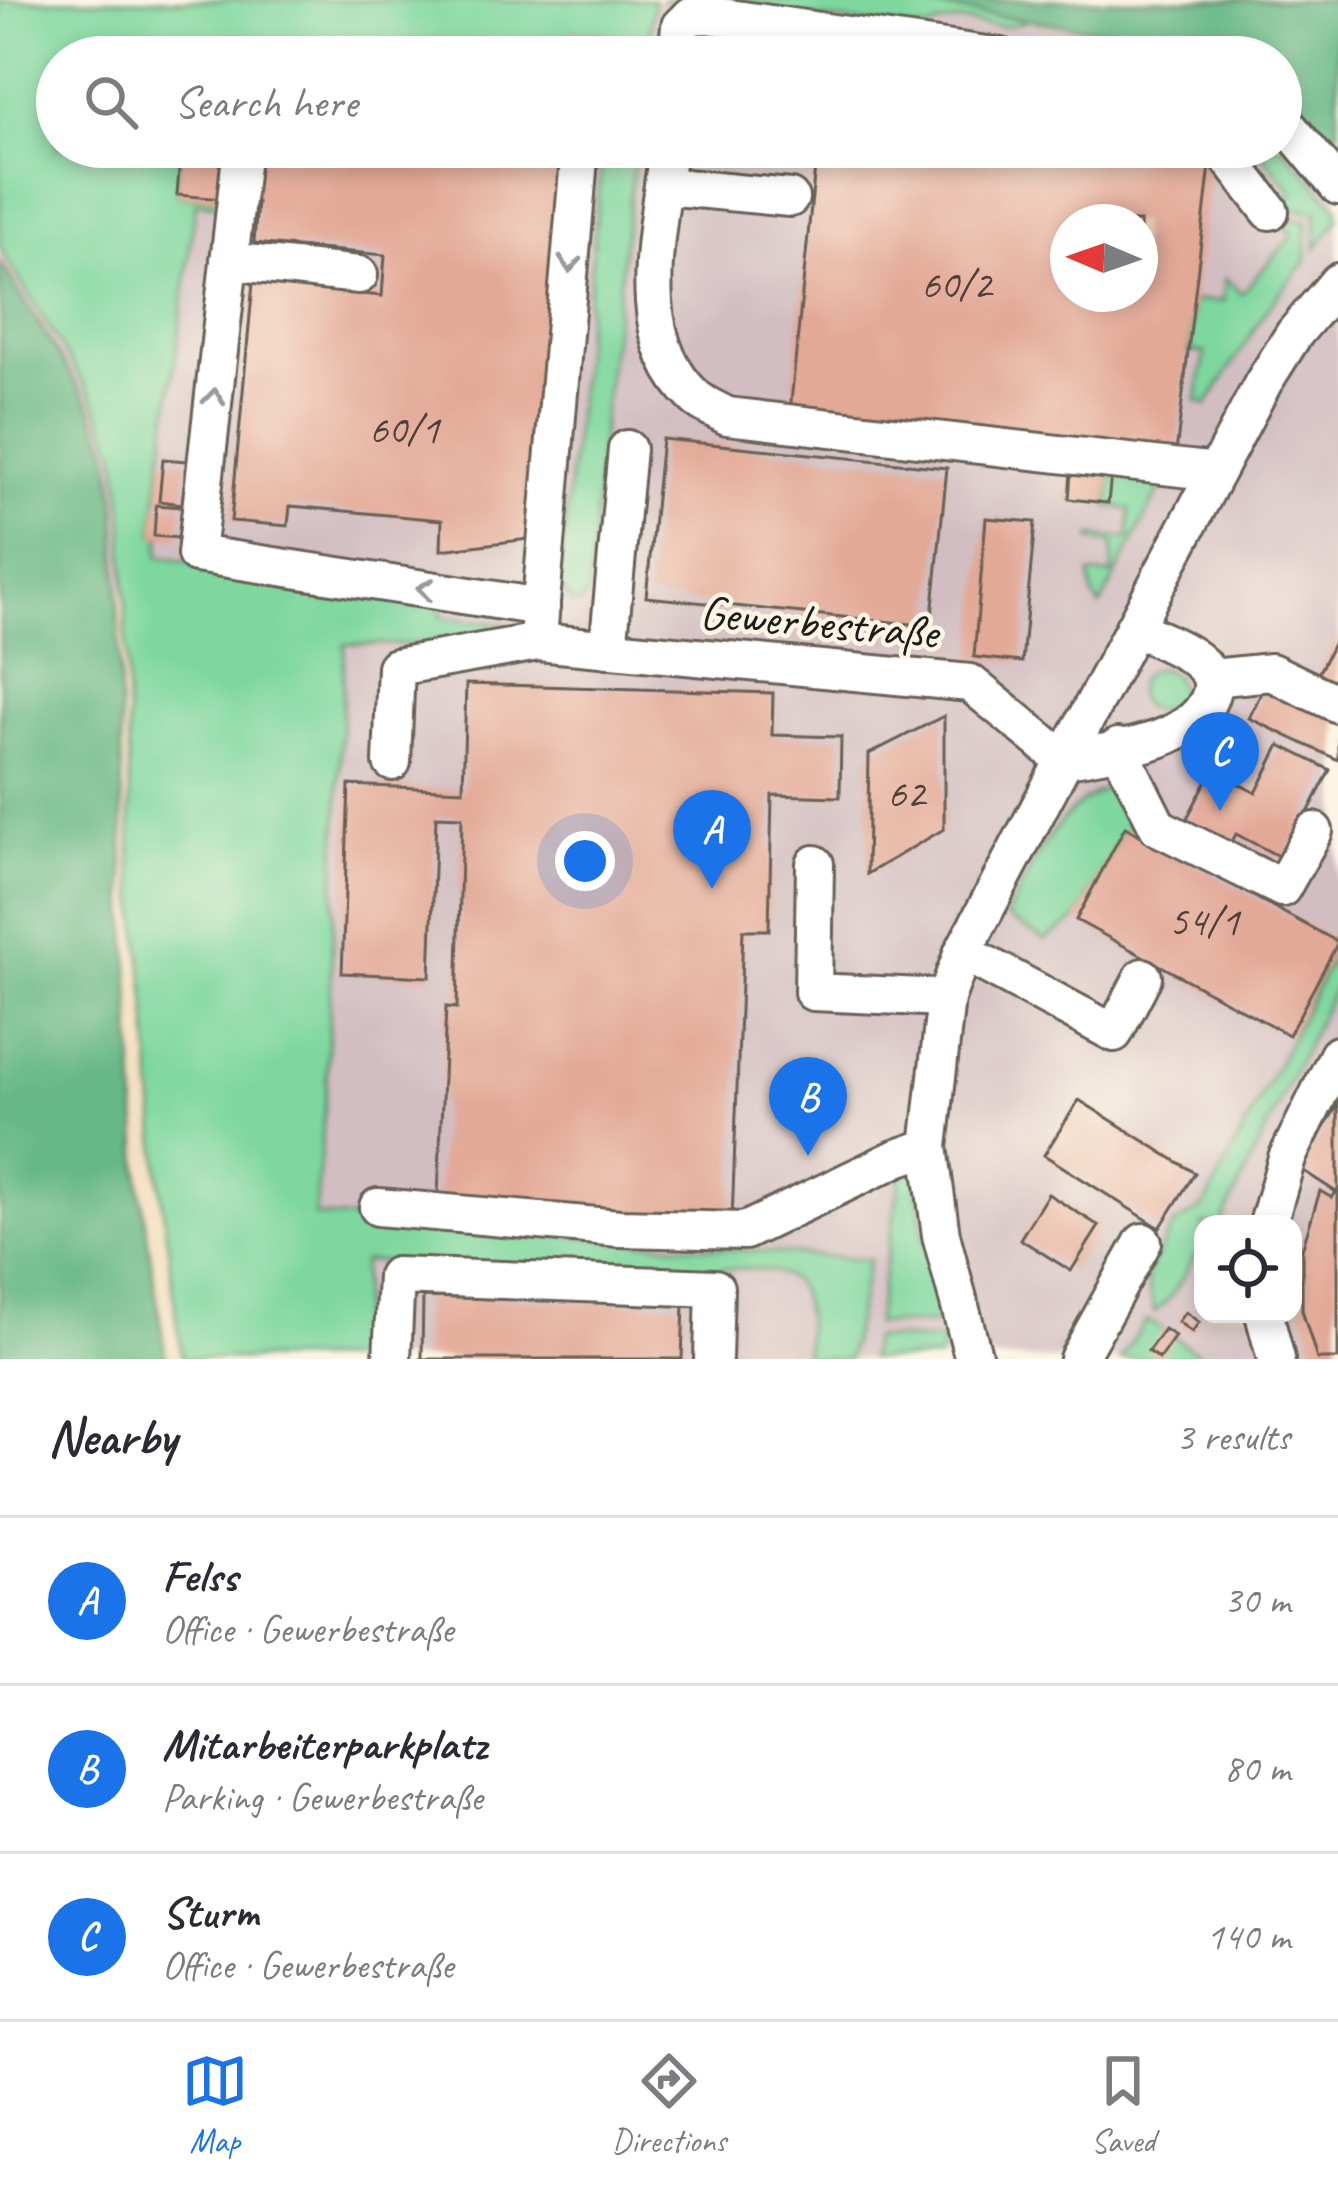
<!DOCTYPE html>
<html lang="en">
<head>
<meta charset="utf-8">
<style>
  :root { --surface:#fff; --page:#f7f7f7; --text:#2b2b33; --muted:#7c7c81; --line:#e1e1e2; --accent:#1a73e8 }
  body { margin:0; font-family:Caveat,sans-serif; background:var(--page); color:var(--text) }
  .controls { position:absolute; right:36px; bottom:36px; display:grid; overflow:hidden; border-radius:24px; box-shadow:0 6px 18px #0003 }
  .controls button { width:108px; height:108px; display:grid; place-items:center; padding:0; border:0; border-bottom:3px solid var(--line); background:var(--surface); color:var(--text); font:60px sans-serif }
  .compass { position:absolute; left:1050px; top:204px; width:108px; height:108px; border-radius:50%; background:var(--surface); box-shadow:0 6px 18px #0003; rotate:272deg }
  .you { position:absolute; left:585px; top:861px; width:42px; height:42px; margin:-30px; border:9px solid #fff; border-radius:50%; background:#1a73e8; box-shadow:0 0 0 18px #1a73e833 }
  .badge { display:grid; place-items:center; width:78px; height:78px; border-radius:50%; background:var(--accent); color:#fff; font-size:39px; font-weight:700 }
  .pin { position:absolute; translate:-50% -99px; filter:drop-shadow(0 3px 6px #0008) }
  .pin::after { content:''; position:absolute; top:63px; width:42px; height:36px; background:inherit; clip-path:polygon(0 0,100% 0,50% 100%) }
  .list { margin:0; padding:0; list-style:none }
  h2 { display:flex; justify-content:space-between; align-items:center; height:156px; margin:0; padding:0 48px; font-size:51px }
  h2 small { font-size:39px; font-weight:400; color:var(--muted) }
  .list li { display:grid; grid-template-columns:78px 1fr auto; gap:36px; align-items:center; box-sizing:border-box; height:168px; padding:0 48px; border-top:3px solid var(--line) }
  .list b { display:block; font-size:45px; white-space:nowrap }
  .list p { margin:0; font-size:39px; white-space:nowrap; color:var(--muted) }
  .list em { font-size:39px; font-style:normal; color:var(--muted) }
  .icon { flex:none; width:66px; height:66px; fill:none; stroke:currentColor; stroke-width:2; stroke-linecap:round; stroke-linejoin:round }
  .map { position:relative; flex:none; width:1338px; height:1359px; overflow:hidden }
  .search { position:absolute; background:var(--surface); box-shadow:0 6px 18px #0003; left:36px; right:36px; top:36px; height:132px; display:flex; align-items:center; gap:30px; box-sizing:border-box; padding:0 42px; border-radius:66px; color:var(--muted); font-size:45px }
  .sheet { height:660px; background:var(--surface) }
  nav { display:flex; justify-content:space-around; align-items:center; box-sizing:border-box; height:168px; border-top:3px solid var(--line); background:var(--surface); font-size:33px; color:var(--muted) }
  nav a { display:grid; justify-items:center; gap:6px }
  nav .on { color:var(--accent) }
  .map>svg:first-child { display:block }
</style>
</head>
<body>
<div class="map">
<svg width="1338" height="1359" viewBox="0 0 1338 1359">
  <rect width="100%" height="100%" fill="#fcf5e5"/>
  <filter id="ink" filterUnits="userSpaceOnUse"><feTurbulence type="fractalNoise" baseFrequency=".00833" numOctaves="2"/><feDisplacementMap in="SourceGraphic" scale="24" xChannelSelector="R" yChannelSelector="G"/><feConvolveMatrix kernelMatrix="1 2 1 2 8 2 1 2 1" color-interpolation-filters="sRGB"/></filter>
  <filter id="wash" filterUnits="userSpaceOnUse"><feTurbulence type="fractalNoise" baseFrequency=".004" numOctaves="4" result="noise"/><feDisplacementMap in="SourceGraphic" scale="48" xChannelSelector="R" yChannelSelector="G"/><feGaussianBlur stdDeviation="2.7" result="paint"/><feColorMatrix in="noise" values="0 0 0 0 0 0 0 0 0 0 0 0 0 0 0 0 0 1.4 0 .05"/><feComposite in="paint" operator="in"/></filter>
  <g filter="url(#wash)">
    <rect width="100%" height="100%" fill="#f3dfc1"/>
    <path fill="#d2bec2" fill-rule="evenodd" d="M 0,0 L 878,0 L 1252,50 L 1258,57 L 57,57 L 57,147 L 1281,147 L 1281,82 L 1338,145 L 1338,1359 L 298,1359 L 326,1095 L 345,644 L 439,644 L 345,605 L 117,591 L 116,503 L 109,452 L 89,404 L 0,262 ZM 1068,222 L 1140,222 L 1140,294 L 1068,294 ZM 1203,1224 L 1293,1224 L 1293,1314 L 1203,1314 Z"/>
    <g fill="#7dd79e" stroke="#4c7a5d" stroke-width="3">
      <path d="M 0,0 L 654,0 L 647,57 L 604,57 L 606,34 L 571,31 L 567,57 L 57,57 L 57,147 L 181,147 L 177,195 L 218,199 L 217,205 L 196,203 L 156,505 L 154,535 L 161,537 L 159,556 L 442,606 L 441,617 L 508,625 L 507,639 L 439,644 L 345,644 L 326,1095 L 315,1216 L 869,1260 L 848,1359 L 806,1359 C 808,1279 800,1265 718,1269 L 363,1261 L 358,1359 L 182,1359 L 159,1177 L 147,1008 L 131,860 L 123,505 L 116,452 L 94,400 L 0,248 Z"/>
      <path d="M 661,0 L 878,0 L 1028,20 C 993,38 968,9 927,30 Z"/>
      <polygon points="1281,146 1338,208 1338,220 1316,248 1316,211 1277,207 1293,192 1256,147"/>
      <polygon points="603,147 636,147 603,420 588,594 581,603 573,603 559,586"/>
      <polygon points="1277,219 1307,221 1306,261 1267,309 1207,405 1197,401 1205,353 1188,352 1194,301 1223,301 1225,278 1242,293 1293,235"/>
      <polygon points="1111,475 1164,481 1100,606 1092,594 1090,574 1112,575 1113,543 1092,541 1092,536 1129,538 1130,509 1109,507"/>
      <circle cx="1158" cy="690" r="21"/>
      <path d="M 1120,782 L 1148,840 L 1125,828 L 1076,920 L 1045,940 L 1006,917 C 1038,857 1052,808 1120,782 Z"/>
      <path d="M 1338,945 L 1338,980 L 1221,1224 L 1203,1224 L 1203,1246 C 1185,1267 1177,1298 1154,1312 L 1146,1275 L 1173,1226 L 1205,1206 Z"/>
      <polygon points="903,1164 917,1177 923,1232 945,1323 875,1324"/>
      <polygon points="1147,1320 1207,1359 1120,1359"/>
      <polygon points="872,1338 945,1341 938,1359 869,1359"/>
    </g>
    <g fill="#66b885" stroke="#416a50" stroke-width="3">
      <polygon points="878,0 1338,0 1338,145 1281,82 1281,57 1258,57 1252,50"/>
      <polygon points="0,262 89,404 109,452 116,503 124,866 140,1186 166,1359 0,1359"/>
    </g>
    <g id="blocks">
      <g fill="#e3a997" fill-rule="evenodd">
        <polygon points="570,31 606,34 604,57 567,57"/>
        <polygon points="181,147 517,147 562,151 529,539 441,550 442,520 290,506 288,526 231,521 253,283 382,296 385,255 254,243 257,202 177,195"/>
        <path d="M 817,147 L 1091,147 L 1211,157 L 1176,453 L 790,412 ZM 1068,222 L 1140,222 L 1140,294 L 1068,294 Z"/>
        <polygon points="662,439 947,468 931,626 646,597"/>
        <polygon points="163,459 187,461 182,504 159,501"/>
        <polygon points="1071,472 1111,475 1108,503 1069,499"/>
        <polygon points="156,505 182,507 179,538 154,536"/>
        <polygon points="986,518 1035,522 1022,662 974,657"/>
        <polygon points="1338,634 1338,686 1317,676"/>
        <polygon points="1266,683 1338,717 1338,760 1249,718"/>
        <polygon points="466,684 773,693 772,735 841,737 840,797 772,795 769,930 743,930 732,1220 518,1211 515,1199 438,1196 446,1007 457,1008 462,817 436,816 430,977 342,973 349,785 463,790"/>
        <polygon points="944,716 944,829 867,874 869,754"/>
        <polygon points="1280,745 1330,770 1284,859 1236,834 1227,851 1182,828 1212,770 1256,793"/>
        <polygon points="1125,827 1338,942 1289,1035 1076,920"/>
        <polygon points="1079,1100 1195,1173 1160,1228 1044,1155"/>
        <polygon points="1338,1105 1338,1359 1317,1359 1302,1310 1302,1249 1320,1191 1332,1198 1336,1192 1299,1168"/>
        <polygon points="1048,1194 1099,1226 1071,1271 1020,1239"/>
        <polygon points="423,1297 684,1304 682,1359 422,1359"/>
        <polygon points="1185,1312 1199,1322 1192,1332 1178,1322"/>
        <polygon points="1164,1329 1175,1336 1159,1359 1148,1351"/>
      </g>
    </g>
  </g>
  <g filter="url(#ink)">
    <use href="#blocks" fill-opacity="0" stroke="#676056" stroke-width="3"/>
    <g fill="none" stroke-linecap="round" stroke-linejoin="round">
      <defs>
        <g id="minor">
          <polyline points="677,57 680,26 690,16 708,15 1001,57"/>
          <polyline points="1281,118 1338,186"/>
          <polyline points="242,147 196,554 541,607"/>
          <path d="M 668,147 C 660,225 628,336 695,397 C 703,405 717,410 727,416 L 1216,472"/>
          <polyline points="1220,147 1270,211"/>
          <polyline points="664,186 790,198"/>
          <polyline points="229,261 359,275"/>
          <polyline points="539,626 580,147"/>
          <polyline points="608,649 627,449"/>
          <polyline points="1212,678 1271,672 1338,704"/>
          <polyline points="1118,747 1158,827 1282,888 1314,831"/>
          <path d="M 392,762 L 396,667 L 538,642 L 970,683 L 1064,760 C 1107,750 1184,746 1207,703 C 1213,692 1215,679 1206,669 C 1191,650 1156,639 1134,627"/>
          <polyline points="815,864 813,992 946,998"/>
          <polyline points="963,952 1114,1033 1143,977"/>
          <polyline points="378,1207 620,1228 745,1231 897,1158 929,1147"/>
          <polyline points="1268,1224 1287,1158 1338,1055"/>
          <polyline points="1264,1314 1276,1359"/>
          <polyline points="392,1359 396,1276 715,1288 713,1359"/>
          <polyline points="974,1359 941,1235 929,1147 946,998 963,952 1263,383 1294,334 1338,282"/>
          <polyline points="1078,1359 1143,1242"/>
        </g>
      </defs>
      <use href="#minor" stroke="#676056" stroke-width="42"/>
      <use href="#minor" stroke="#fff" stroke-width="36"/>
    </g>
    <defs><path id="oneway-chevron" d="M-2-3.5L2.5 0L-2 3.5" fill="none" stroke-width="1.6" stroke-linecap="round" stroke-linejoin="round" transform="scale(3)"/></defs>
    <g stroke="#999">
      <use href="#oneway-chevron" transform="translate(570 264) rotate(95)"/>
      <use href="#oneway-chevron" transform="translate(214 397) rotate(-84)"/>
      <use href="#oneway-chevron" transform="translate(425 589) rotate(-171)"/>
    </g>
  </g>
  <g text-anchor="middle" stroke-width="9" stroke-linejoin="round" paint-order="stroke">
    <g font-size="42" fill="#4e3f3b">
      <text x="956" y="298">60/2</text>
      <text x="404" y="443">60/1</text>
      <text x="906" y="807">62</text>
      <text x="1204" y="935">54/1</text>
    </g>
    <g font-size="48" fill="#1c1c1c" stroke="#fcf5e5">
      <text transform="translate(819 621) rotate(5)" y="17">Gewerbestraße</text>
    </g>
  </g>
</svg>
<div class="controls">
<button><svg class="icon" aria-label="locate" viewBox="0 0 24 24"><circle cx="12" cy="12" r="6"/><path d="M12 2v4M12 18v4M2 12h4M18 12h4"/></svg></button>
</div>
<svg class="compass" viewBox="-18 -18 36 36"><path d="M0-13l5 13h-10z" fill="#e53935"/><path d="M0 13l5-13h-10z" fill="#7c7c81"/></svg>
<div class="you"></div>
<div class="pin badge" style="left:712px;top:889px">A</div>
<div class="pin badge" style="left:808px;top:1156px">B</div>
<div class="pin badge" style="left:1220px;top:811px">C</div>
<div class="search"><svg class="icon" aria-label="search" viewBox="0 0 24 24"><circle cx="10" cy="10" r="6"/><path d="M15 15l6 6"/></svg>Search here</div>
</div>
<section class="sheet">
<h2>Nearby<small>3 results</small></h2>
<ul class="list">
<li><span class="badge">A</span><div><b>Felss</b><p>Office · Gewerbestraße</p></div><em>30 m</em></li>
<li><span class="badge">B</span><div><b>Mitarbeiterparkplatz</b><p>Parking · Gewerbestraße</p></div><em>80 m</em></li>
<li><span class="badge">C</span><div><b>Sturm</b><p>Office · Gewerbestraße</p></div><em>140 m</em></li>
</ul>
</section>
<nav>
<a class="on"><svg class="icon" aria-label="map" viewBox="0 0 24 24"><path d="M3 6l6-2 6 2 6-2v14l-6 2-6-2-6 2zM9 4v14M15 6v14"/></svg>Map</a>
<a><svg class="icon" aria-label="directions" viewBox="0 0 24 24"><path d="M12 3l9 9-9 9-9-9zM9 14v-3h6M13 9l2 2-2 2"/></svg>Directions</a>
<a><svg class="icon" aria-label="saved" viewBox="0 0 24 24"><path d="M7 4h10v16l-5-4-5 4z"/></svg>Saved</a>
</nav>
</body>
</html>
